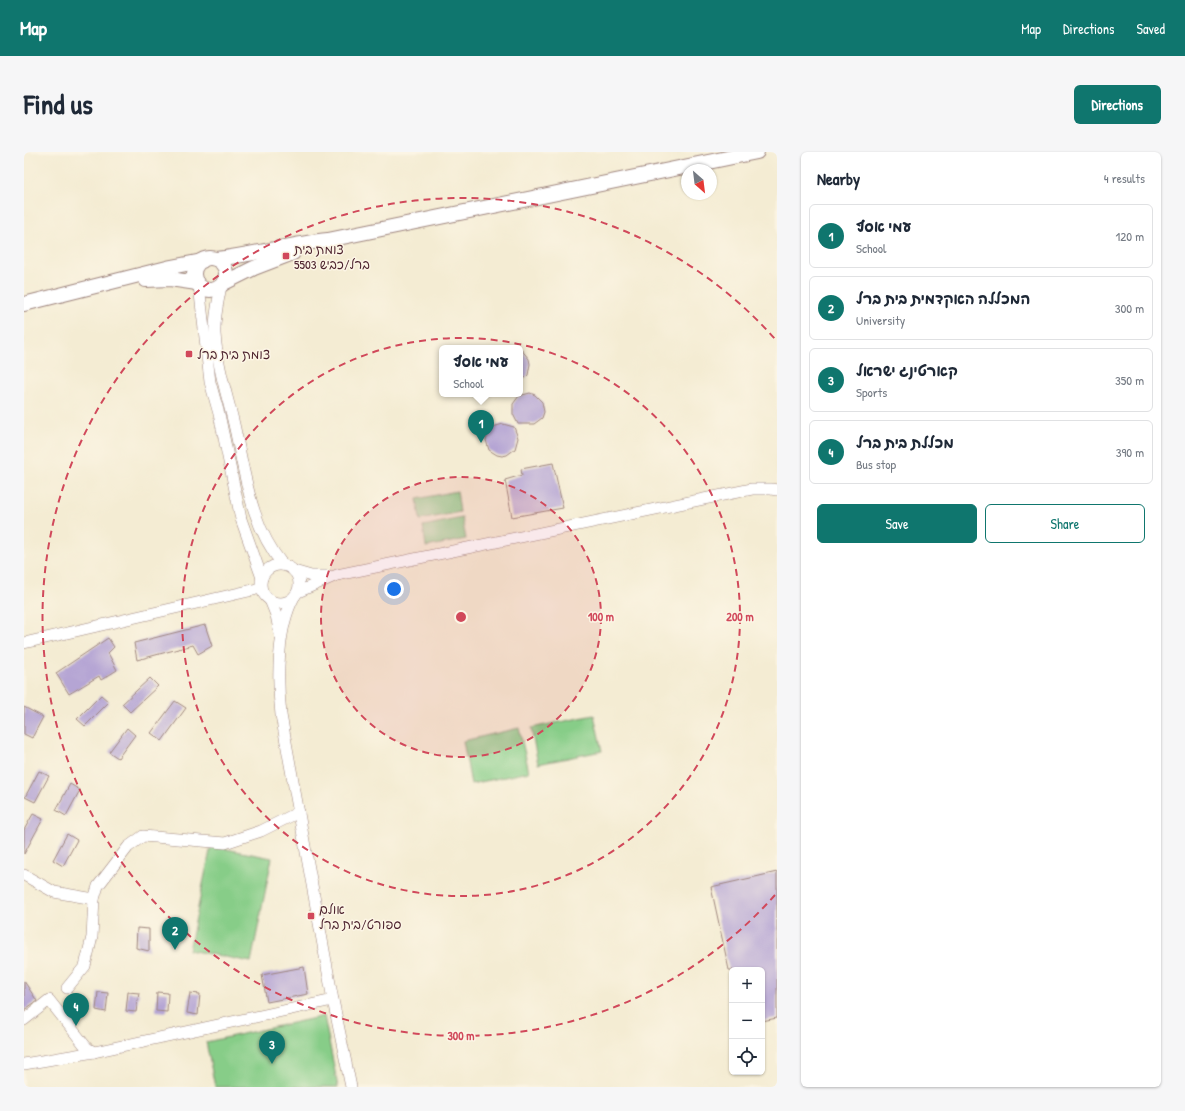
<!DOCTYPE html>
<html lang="en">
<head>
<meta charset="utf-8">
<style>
  :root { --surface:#fff; --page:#f6f6f7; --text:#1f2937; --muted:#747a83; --line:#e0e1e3; --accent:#0f766e }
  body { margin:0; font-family:"Patrick Hand","Playpen Sans Hebrew",sans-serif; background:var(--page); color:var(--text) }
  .controls { position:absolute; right:12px; bottom:12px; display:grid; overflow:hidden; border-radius:6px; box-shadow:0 1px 3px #0004 }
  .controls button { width:36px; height:36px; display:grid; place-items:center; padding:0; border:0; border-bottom:1px solid var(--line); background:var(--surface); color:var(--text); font:20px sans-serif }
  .compass { position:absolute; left:657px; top:12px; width:36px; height:36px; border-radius:50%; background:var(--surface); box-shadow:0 1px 3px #0004; rotate:152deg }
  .you { position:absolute; left:370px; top:437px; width:14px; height:14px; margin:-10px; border:3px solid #fff; border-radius:50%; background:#1a73e8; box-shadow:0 0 0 6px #1a73e833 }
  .badge { display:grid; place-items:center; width:26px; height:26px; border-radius:50%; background:var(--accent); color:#fff; font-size:13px; font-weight:700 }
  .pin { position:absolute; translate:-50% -33px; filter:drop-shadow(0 1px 2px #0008) }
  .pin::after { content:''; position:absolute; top:21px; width:14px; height:12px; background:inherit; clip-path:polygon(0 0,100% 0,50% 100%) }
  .popup { position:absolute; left:415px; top:193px; width:84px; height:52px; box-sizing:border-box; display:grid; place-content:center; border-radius:6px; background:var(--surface); filter:drop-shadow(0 1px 3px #0005); font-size:13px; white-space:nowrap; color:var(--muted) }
  .popup b { font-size:15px; color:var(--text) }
  .popup::after { content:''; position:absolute; left:50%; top:100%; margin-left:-8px; border:8px solid transparent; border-top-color:var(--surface) }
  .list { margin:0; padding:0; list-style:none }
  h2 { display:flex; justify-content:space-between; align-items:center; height:52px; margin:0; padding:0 16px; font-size:17px }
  h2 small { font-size:13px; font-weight:400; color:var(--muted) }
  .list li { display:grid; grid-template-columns:26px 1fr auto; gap:12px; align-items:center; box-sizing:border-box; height:64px; margin:0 8px 8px; padding:0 8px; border:1px solid var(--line); border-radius:6px }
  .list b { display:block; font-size:15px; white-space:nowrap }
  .list p { margin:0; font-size:13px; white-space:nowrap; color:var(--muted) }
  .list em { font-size:13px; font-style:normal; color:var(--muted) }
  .actions { display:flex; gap:8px; padding:12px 16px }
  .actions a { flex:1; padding:9px 0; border:1px solid var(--accent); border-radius:6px; text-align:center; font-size:14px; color:var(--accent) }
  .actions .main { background:var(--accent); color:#fff }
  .icon { flex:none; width:22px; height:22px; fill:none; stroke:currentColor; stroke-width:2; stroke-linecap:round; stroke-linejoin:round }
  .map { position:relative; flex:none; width:753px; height:935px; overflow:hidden; border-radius:6px }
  header { display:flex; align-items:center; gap:24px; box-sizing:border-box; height:56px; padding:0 20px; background:var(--accent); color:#fff }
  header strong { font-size:19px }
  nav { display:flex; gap:22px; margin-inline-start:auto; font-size:14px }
  .intro { display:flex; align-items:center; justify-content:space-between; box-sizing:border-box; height:96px; padding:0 24px }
  h1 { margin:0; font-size:28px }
  .button { padding:10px 18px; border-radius:6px; background:var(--accent); color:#fff; font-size:14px; font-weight:700 }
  main { display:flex; gap:24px; padding:0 24px }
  aside { flex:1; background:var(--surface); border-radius:6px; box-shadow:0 1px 3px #0004 }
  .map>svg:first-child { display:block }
</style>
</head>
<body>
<header>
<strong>Map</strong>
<nav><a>Map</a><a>Directions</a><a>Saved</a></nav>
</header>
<div class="intro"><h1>Find us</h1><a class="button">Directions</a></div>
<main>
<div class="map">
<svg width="753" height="935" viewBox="0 0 753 935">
  <rect width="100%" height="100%" fill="#fcf5e5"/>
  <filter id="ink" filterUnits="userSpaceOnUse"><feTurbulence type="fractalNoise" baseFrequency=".025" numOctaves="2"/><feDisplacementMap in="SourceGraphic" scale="8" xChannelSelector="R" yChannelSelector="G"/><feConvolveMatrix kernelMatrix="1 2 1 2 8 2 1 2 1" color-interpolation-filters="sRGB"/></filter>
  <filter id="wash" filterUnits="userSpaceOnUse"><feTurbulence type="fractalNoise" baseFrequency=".012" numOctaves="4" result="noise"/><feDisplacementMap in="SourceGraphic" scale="16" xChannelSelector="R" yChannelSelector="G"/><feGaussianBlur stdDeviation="0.9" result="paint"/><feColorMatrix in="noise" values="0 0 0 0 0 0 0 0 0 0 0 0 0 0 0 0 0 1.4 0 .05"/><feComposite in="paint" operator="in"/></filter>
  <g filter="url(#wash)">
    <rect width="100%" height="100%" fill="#f4ecd3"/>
    <g fill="#87cd88" stroke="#68765a">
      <polygon points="433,339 436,360 396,368 393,347"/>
      <polygon points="438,366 442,387 402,395 399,374"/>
      <polygon points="570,563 578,599 514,612 507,576"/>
      <polygon points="495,576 505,620 447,632 439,589"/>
      <polygon points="187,694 248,706 227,810 165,798"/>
      <polygon points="300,864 314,935 191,935 182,890"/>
    </g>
    <g id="blocks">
      <g fill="#b5a5d4">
        <polygon points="496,196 505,207 506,212 504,223 496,231"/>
        <polygon points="506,241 511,243 518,250 520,260 518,266 510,272 494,272 489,262 489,252 495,244"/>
        <polygon points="479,272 490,275 494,286 491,297 483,303 478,304 473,303 465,298 462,288 465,279 469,275"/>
        <polygon points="529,311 539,356 488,365 481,328 498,323 497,317"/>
        <polygon points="181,473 188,494 174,502 169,493 113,508 110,491"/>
        <polygon points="84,486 90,495 84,501 93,518 77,528 75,524 45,542 32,521"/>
        <polygon points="126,526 134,534 106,560 98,552"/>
        <polygon points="77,543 85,550 61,574 53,567"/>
        <polygon points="151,549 162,556 138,589 127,581"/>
        <polygon points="0,555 19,565 8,586 0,582"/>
        <polygon points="103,576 111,583 94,606 85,600"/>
        <polygon points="15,619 25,624 11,650 1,645"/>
        <polygon points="46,632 56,638 42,664 32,658"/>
        <polygon points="9,662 19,667 0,702 0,678"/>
        <polygon points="43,682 53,688 39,714 29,708"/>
        <polygon points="753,720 753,866 738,869 738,818 705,818 687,735"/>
        <polygon points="113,776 125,777 125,799 112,796"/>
        <polygon points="280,815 284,842 243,850 238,823"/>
        <polygon points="0,829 13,849 0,858"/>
        <polygon points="74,840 84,841 82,860 72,858"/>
        <polygon points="104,840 115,841 112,860 102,859"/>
        <polygon points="133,840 144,841 143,860 132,859"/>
        <polygon points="166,841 176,842 174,863 163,861"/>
      </g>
    </g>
  </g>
  <g filter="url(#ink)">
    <use href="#blocks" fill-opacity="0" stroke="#9f867f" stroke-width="1"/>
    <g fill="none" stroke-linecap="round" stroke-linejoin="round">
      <defs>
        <g id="minor">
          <polyline points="175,133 186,230 195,262 217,367 238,426"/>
          <path d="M 197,134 C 194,150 190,166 191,182 C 193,211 202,240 209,268 C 221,318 225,372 259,413"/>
          <circle cx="256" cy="432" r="19"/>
          <polyline points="270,419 287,424 305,424"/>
          <polyline points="274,440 313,423 728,337 747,337 753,338"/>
          <path d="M 270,445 C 253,477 253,527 257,563 L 309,848 L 327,935"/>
          <polyline points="246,448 252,463 256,483"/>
          <polyline points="0,491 237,436"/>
          <polyline points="0,723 30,740 70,747"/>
          <polyline points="43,836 61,814 68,785 70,747 74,734 104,695 119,684 201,691 237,679 275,660"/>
          <polyline points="0,868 25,848 63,896 70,900"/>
          <polyline points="0,912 70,900 309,848"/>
        </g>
        <g id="major">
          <circle cx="186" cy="122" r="16"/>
          <path d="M 192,107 C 230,103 266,92 304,88 L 733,0"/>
          <polyline points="122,128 146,127 173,131"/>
          <polyline points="200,131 230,116 269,101"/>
          <polyline points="0,152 147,115 178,109"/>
        </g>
      </defs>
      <use href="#minor" stroke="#9f867f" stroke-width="12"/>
      <use href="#major" stroke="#9f867f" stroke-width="16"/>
      <use href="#minor" stroke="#fff" stroke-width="11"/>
      <use href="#major" stroke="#fff" stroke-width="14"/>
    </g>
  </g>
  <circle cx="437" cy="465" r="140" fill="#d1495b" fill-opacity=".12"/>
  <g fill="none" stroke="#d1495b" stroke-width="2" stroke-dasharray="7 5">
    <circle cx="437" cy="465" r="140"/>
    <circle cx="437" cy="465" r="279"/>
    <path d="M751 743A419 419 0 1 1 751 187"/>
  </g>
  <g fill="#d1495b" stroke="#fcf5e5" stroke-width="1.5">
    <rect x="258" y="100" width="8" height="8" rx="2"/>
    <rect x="161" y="198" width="8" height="8" rx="2"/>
    <rect x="283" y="760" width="8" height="8" rx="2"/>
  </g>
  <g text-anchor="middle" stroke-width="3" stroke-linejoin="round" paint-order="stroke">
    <g font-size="13" fill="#4a1f2b" stroke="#fcf5e5" text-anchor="start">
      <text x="270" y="102">צומת בית<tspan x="270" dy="15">ברל/כביש 5503</tspan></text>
      <text x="173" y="207">צומת בית ברל</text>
      <text x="295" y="762">אולם<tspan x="295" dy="15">ספורט/בית ברל</tspan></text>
    </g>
  </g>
  <circle cx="437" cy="465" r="6" fill="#d1495b" stroke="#fcf5e5" stroke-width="2"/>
  <g font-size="12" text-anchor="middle" font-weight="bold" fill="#d1495b" stroke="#fcf5e5" stroke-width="3" stroke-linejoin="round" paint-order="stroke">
    <text x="577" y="469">100 m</text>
    <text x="716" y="469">200 m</text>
    <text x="437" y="888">300 m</text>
  </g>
</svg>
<div class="controls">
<button>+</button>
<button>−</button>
<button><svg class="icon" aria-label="locate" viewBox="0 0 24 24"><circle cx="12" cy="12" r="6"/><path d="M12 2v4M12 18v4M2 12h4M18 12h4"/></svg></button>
</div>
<svg class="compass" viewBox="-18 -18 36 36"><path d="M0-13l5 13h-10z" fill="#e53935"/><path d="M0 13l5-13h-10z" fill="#747a83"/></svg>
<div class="you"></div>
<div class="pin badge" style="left:457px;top:291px">1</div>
<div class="popup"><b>עמי אסף</b>School</div>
<div class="pin badge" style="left:151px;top:798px">2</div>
<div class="pin badge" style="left:248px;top:912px">3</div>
<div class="pin badge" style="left:52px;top:874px">4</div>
</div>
<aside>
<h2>Nearby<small>4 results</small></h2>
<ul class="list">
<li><span class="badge">1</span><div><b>עמי אסף</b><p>School</p></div><em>120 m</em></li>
<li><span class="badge">2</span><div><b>המכללה האקדמית בית ברל</b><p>University</p></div><em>300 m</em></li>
<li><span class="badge">3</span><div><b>קארטינג ישראל</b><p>Sports</p></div><em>350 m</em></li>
<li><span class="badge">4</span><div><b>מכללת בית ברל</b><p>Bus stop</p></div><em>390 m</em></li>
</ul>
<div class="actions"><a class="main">Save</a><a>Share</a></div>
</aside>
</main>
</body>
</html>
